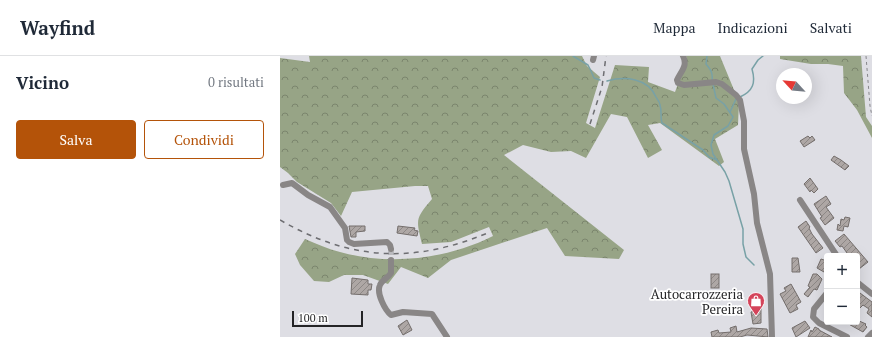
<!DOCTYPE html>
<html lang="it">
<head>
<meta charset="utf-8">
<style>
  :root { --surface:#fff; --page:#f6f6f7; --text:#1f2937; --muted:#747a83; --line:#e0e1e3; --accent:#b45309 }
  body { margin:0; font-family:"PT Serif",serif; background:var(--page); color:var(--text) }
  .controls { position:absolute; right:12px; bottom:12px; display:grid; overflow:hidden; border-radius:4px; box-shadow:0 4px 16px #0002 }
  .controls button { width:36px; height:36px; display:grid; place-items:center; padding:0; border:0; border-bottom:1px solid var(--line); background:var(--surface); color:var(--text); font:20px sans-serif }
  .compass { position:absolute; left:496px; top:12px; width:36px; height:36px; border-radius:50%; background:var(--surface); box-shadow:0 4px 16px #0002; rotate:296deg }
  .scale { position:absolute; left:12px; bottom:10px; width:71px; box-sizing:border-box; padding-left:4px; border:2px solid #242426; border-top:0; font-size:11px; line-height:14px; white-space:nowrap; color:#242426; -webkit-text-stroke:3px #fff; paint-order:stroke }
  .list { margin:0; padding:0; list-style:none }
  h2 { display:flex; justify-content:space-between; align-items:center; height:52px; margin:0; padding:0 16px; font-size:17px }
  h2 small { font-size:13px; font-weight:400; color:var(--muted) }
  .actions { display:flex; gap:8px; padding:12px 16px }
  .actions a { flex:1; padding:9px 0; border:1px solid var(--accent); border-radius:4px; text-align:center; font-size:14px; color:var(--accent) }
  .actions .main { background:var(--accent); color:#fff }
  .map { position:relative; flex:none; width:592px; height:281px; overflow:hidden }
  header { display:flex; align-items:center; gap:24px; box-sizing:border-box; height:56px; padding:0 20px; background:var(--surface); border-bottom:1px solid var(--line) }
  header strong { font-size:19px }
  nav { display:flex; gap:22px; margin-inline-start:auto; font-size:14px }
  main { display:flex }
  aside { flex:1; background:var(--surface) }
  .map>svg:first-child { display:block }
</style>
</head>
<body>
<header>
<strong>Wayfind</strong>
<nav><a>Mappa</a><a>Indicazioni</a><a>Salvati</a></nav>
</header>
<main>
<aside>
<h2>Vicino<small>0 risultati</small></h2>
<ul class="list">
</ul>
<div class="actions"><a class="main">Salva</a><a>Condividi</a></div>
</aside>
<div class="map">
<svg width="592" height="281" viewBox="0 0 592 281">
  <defs>
    <pattern id="forest-crowns" width="20" height="18" patternUnits="userSpaceOnUse"><rect width="20" height="18" fill="#97a486"/><path d="M2 6a3 3 0 1 1 6 0M12 15a3 3 0 1 1 6 0" fill="none" stroke="#7b856d"/></pattern>
    <pattern id="building-hatch" width="6" height="6" patternUnits="userSpaceOnUse"><rect width="6" height="6" fill="#aea7a5"/><path d="M-1 1l2-2M0 6l6-6M5 7l2-2" fill="none" stroke="#8d8886"/></pattern>
  </defs>
  <rect width="100%" height="100%" fill="#dedee4"/>
  <g fill="url(#forest-crowns)">
    <path d="M 29,0 L 302,0 L 307,10 L 320,21 L 306,67 L 315,72 L 335,9 L 369,11 L 368,26 L 395,36 L 407,3 L 406,0 L 440,0 L 459,46 L 458,69 L 435,83 L 444,106 L 439,110 L 380,67 L 368,69 L 382,94 L 368,102 L 347,61 L 331,58 L 306,102 L 291,95 L 271,96 L 243,89 L 224,99 L 344,194 L 339,203 L 285,200 L 267,172 L 171,204 L 148,222 L 121,211 L 108,228 L 83,219 L 64,219 L 49,226 L 34,225 L 20,209 L 15,198 L 25,183 C 37,188 48,193 60,196 C 110,210 167,203 213,180 L 209,171 L 171,186 L 142,188 C 136,163 135,163 152,143 L 148,130 L 135,130 L 72,136 L 61,160 L 51,147 L 17,126 L 8,117 L 0,111 L 0,2 L 30,6 Z"/>
    <polygon points="500,0 581,0 586,61 592,70 592,82 577,54 564,37 563,10 548,8 531,8 500,3"/>
  </g>
  <g fill="none" stroke-linecap="round" stroke-linejoin="round">
    <g stroke="#78a1a6" stroke-width="1.5">
      <polyline points="293,0 308,9 311,15 314,22 320,24"/>
      <path d="M 427,0 L 426,8 C 431,14 433,17 432,25"/>
      <path d="M 327,25 C 345,20 368,22 376,41 C 377,43 380,46 380,49 C 382,55 380,61 382,67 L 423,94 L 429,101 L 437,104"/>
      <polyline points="433,28 436,42 444,48 453,61 448,70 434,79 431,89 433,98 445,116 449,125 463,173 463,188 466,201 474,209"/>
      <path d="M 460,41 C 473,35 476,27 472,13 L 478,4 L 483,0"/>
      <polyline points="450,56 456,43"/>
    </g>
  </g>
  <g fill="url(#building-hatch)" stroke="#746e6c">
    <polygon points="528,80 530,82 532,80 535,84 524,91 520,85"/>
    <polygon points="554,100 561,104 569,110 565,114 551,104"/>
    <polygon points="530,122 538,133 534,137 531,134 530,136 524,128"/>
    <polygon points="546,140 551,148 546,151 554,162 545,169 540,162 542,161 534,148"/>
    <polygon points="565,161 570,162 568,171 564,170 563,175 557,174 558,168 560,170 561,163 564,164"/>
    <polygon points="526,165 530,171 529,172 532,178 543,192 536,197 518,171"/>
    <polygon points="69,170 85,170 85,175 76,176 76,181 71,181"/>
    <polygon points="118,170 135,172 134,174 138,175 137,180 117,177"/>
    <polygon points="564,178 588,206 579,213 577,209 577,200 563,200 567,197 562,190 560,191 555,185"/>
    <polygon points="512,202 518,202 520,216 512,216"/>
    <polygon points="541,203 547,205 547,213 545,212 544,216 537,212"/>
    <rect x="431" y="218" width="8" height="14"/>
    <polygon points="533,218 537,218 542,223 537,234 534,233 528,241 524,238 530,231 528,230"/>
    <polygon points="72,222 88,224 88,228 92,228 91,234 88,234 88,239 71,238"/>
    <polygon points="511,228 521,246 516,249 518,253 510,257 500,238 506,235 504,232"/>
    <polygon points="580,237 592,246 592,261 587,257 589,253 583,249 580,252 577,250 577,241"/>
    <polygon points="481,250 481,267 473,268 471,256 474,255 473,251"/>
    <polygon points="127,264 132,274 123,279 118,270"/>
    <polygon points="577,264 586,268 585,269 587,271 583,276 565,266 577,266"/>
    <polygon points="525,265 530,272 516,281 512,272"/>
    <polygon points="456,270 457,276 471,272 487,273 488,281 467,279 460,281 432,281 431,276 438,274 439,277 451,276 450,272"/>
    <polygon points="535,271 539,273 539,274 552,281 528,281 531,274 532,276"/>
  </g>
  <g fill="none" stroke-linecap="round" stroke-linejoin="round">
    <polyline stroke="#b9b9be" stroke-width="6" stroke-dasharray="6 3" stroke-linecap="butt" points="111,193 111,204"/>
    <polyline stroke="#87878b" stroke-width="1" stroke-dasharray="3 3" stroke-linecap="butt" points="586,0 590,50 592,60"/>
    <g stroke="#898686" stroke-width="6">
      <path d="M 403,0 C 408,10 401,15 397,24 L 398,27 L 404,29 L 436,26 L 442,28 L 456,39 L 460,44 L 464,65 L 464,93 L 474,138 L 477,167 L 490,218 L 492,281"/>
      <polyline points="313,4 314,0"/>
      <polyline points="3,129 12,127 28,139 50,151 65,172 67,184 69,186 74,188 107,186 110,189 111,193"/>
      <polyline points="520,144 557,200"/>
      <path d="M 111,204 L 111,217 C 108,222 102,224 100,229 C 96,237 105,254 111,259 L 123,256 L 152,258 L 167,281"/>
      <polyline points="577,226 592,238"/>
      <polyline points="547,237 534,253 533,261 539,267 567,281"/>
      <polyline points="588,281 592,277"/>
    </g>
    <g stroke="#6e6e72" stroke-width="1.5" stroke-dasharray="5 5" stroke-linecap="butt">
      <polyline points="310,68 322,31 326,0"/>
      <path d="M 0,164 C 71,205 134,208 210,176"/>
    </g>
  </g>
  <defs>
    <symbol id="shop-pin" viewBox="-11 -11 22 30"><path d="M0 17L-7.5 6A9.5 9.5 0 1 1 7.5 6Z" fill="#d4445a" stroke="#fff"/><path d="M-5-2.5h2.3a2.7 3.5 0 0 1 5.4 0H5L5.5 6h-11ZM-1.5-2.5h3a1.5 2.3 0 0 0-3 0Z" fill="#fff"/></symbol>
  </defs>
  <g fill-rule="evenodd">
    <use href="#shop-pin" x="466" y="235" width="20" height="27"/>
  </g>
  <g text-anchor="middle" stroke-width="3.5" stroke-linejoin="round" paint-order="stroke">
    <g font-size="13" fill="#242426" stroke="#fff" text-anchor="end">
      <text x="463" y="243">Autocarrozzeria<tspan x="463" dy="15">Pereira</tspan></text>
    </g>
  </g>
</svg>
<div class="controls">
<button>+</button>
<button>−</button>
</div>
<svg class="compass" viewBox="-18 -18 36 36"><path d="M0-13l5 13h-10z" fill="#e53935"/><path d="M0 13l5-13h-10z" fill="#747a83"/></svg>
<div class="scale">100 m</div>
</div>
</main>
</body>
</html>
